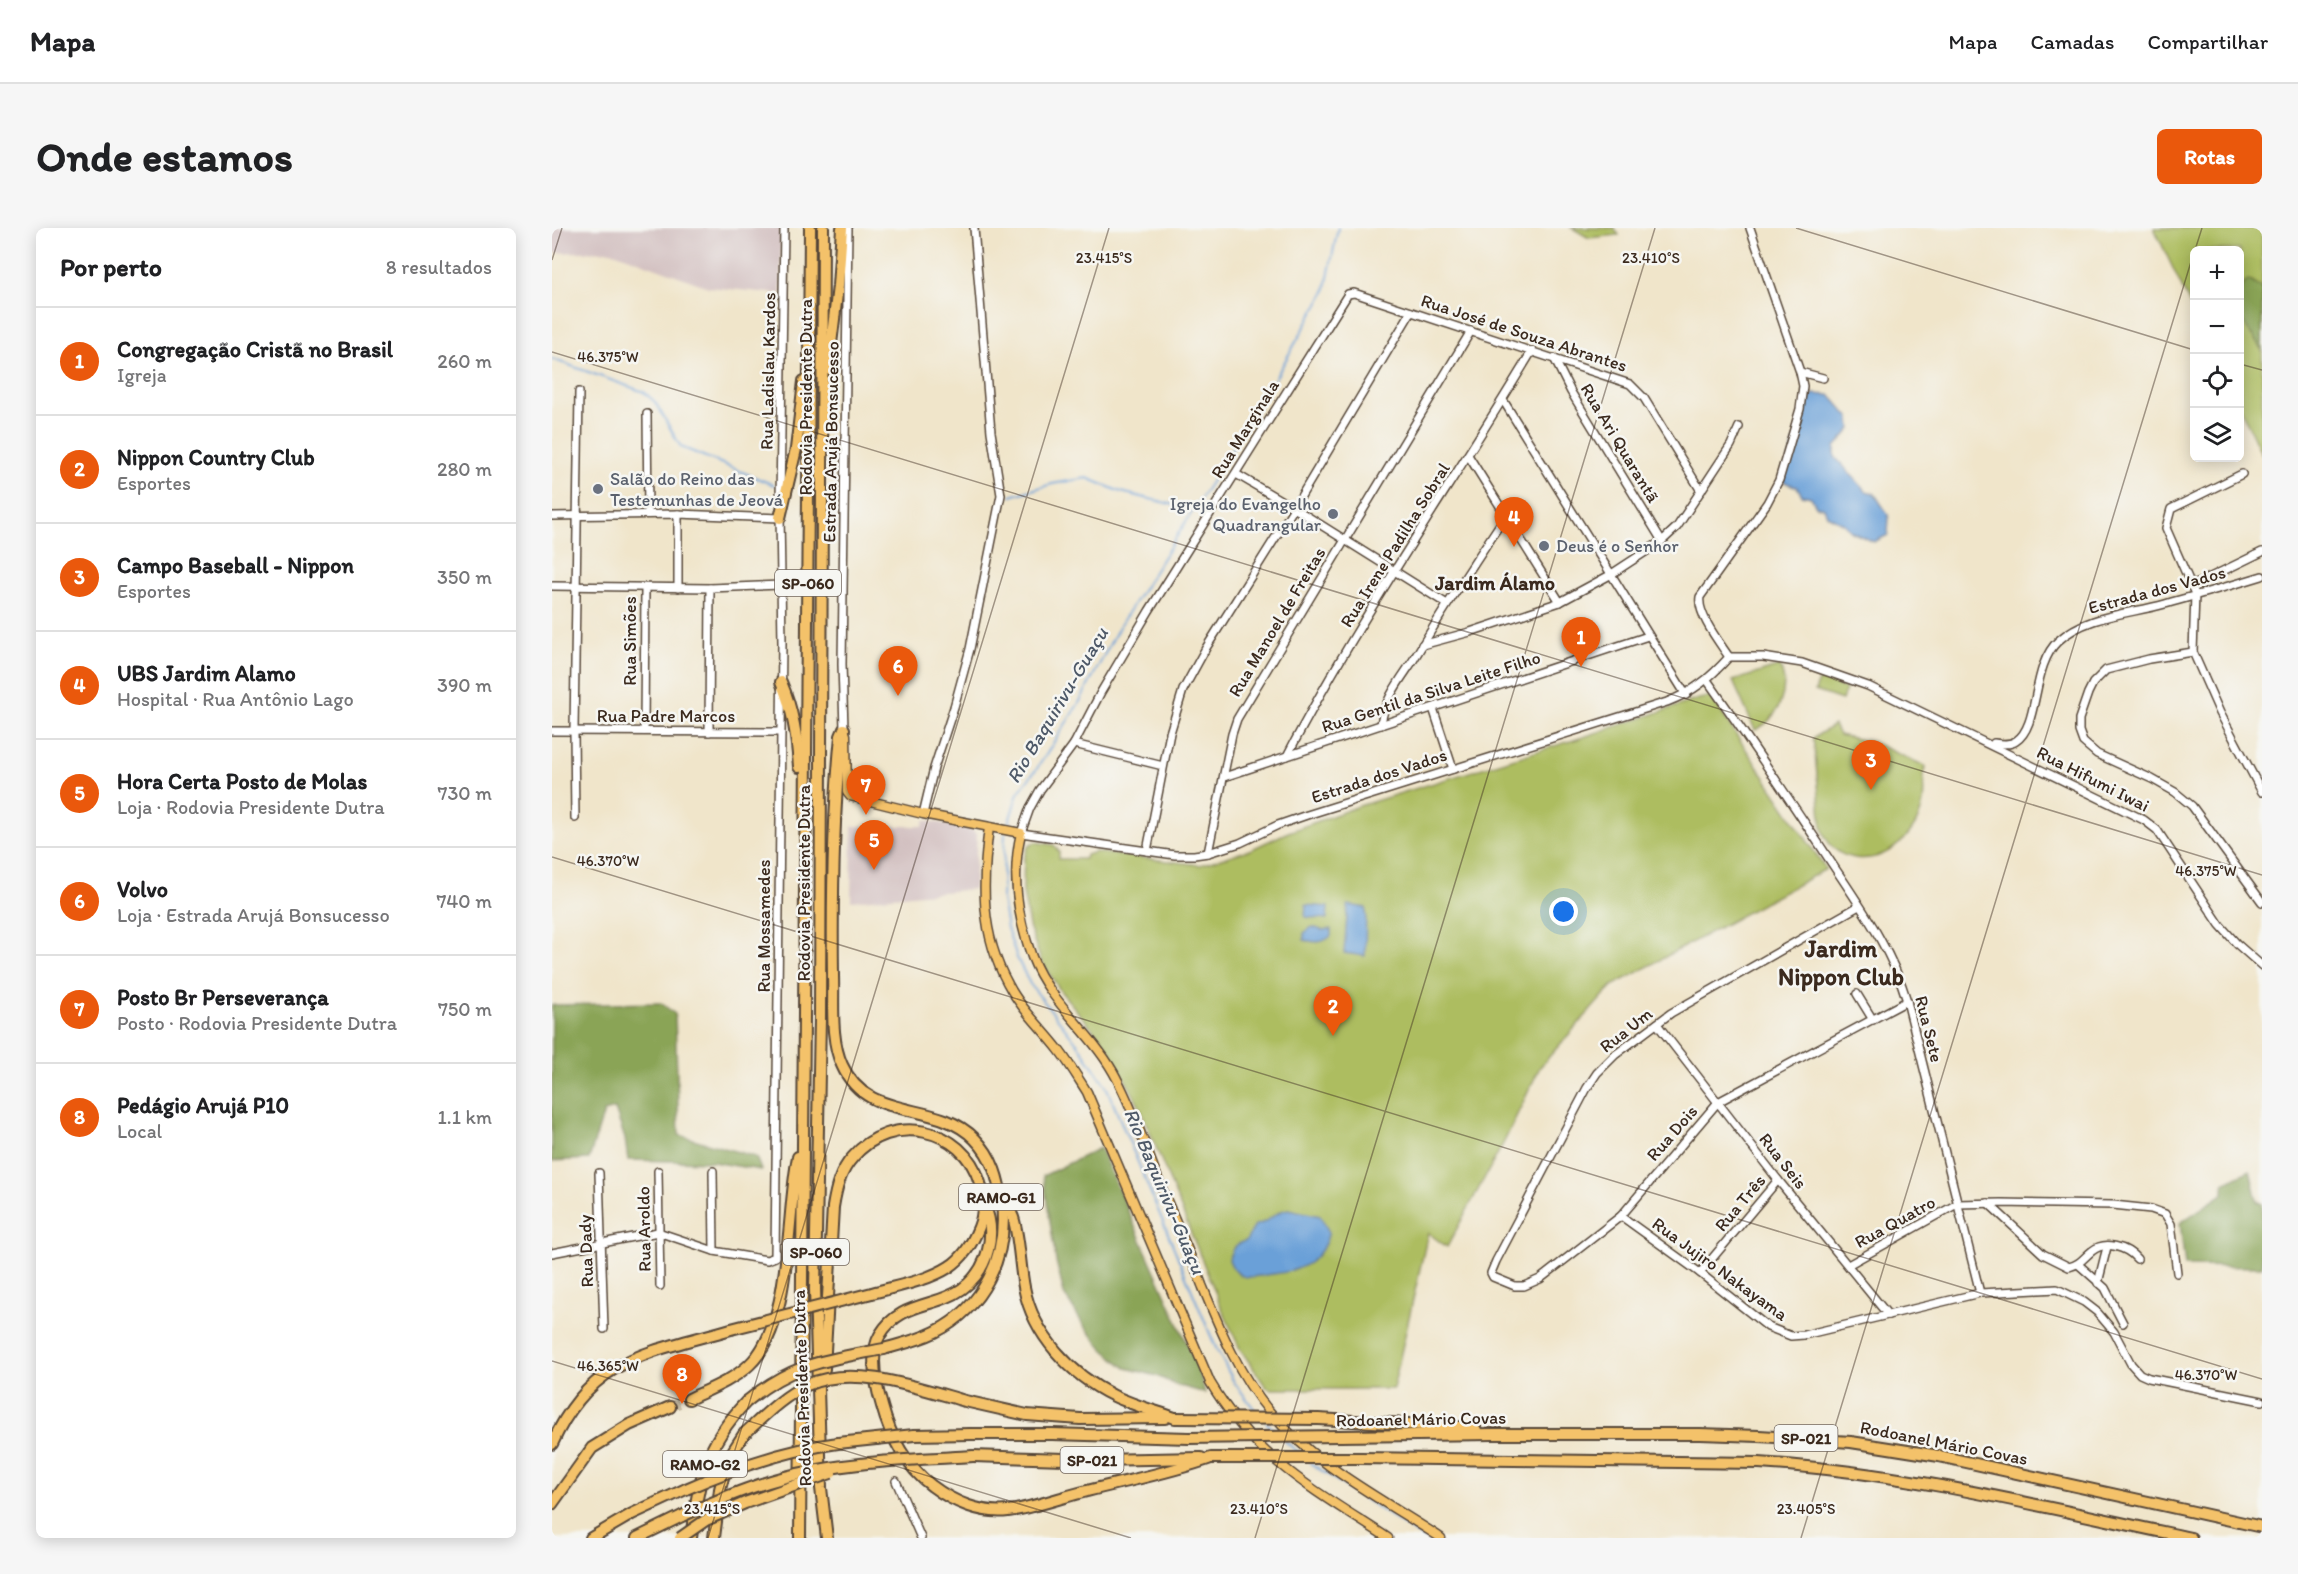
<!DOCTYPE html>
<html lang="pt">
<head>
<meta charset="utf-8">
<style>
  :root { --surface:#fff; --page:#f6f6f6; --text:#202124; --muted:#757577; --line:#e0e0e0; --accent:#ea580c }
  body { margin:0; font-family:Itim,sans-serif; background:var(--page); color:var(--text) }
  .controls { position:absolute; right:18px; top:18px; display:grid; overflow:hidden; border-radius:9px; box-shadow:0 3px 15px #0003 }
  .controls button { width:54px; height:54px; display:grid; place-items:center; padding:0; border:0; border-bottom:2px solid var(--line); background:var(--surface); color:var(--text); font:30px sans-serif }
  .you { position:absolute; left:1012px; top:684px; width:21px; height:21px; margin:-15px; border:4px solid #fff; border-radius:50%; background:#1a73e8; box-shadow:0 0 0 9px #1a73e833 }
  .badge { display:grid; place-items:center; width:39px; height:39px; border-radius:50%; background:var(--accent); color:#fff; font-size:20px; font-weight:700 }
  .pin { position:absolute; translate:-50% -50px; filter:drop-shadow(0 2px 3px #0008) }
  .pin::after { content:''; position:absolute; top:32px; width:21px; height:18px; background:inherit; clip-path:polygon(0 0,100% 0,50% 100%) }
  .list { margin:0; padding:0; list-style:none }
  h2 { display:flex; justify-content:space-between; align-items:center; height:78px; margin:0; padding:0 24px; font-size:26px }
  h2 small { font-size:20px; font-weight:400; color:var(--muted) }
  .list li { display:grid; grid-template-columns:39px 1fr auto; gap:18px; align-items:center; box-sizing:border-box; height:108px; padding:0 24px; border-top:2px solid var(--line) }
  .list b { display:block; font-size:22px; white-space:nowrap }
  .list p { margin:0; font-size:20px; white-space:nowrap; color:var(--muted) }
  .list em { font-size:20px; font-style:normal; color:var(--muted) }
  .icon { flex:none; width:33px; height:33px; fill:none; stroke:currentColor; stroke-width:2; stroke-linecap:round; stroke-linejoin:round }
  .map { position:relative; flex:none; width:1710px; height:1310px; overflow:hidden; border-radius:9px }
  header { display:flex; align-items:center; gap:36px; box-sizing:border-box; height:84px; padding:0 30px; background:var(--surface); border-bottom:2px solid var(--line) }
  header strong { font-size:28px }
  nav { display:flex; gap:33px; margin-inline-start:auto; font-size:21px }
  .intro { display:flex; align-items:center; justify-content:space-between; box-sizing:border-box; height:144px; padding:0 36px }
  h1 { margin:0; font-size:42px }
  .button { padding:15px 27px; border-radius:9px; background:var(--accent); color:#fff; font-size:21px; font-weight:700 }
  main { display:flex; gap:36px; padding:0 36px }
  aside { flex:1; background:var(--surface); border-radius:9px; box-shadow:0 3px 15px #0003 }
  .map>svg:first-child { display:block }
</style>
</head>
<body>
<header>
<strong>Mapa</strong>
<nav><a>Mapa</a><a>Camadas</a><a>Compartilhar</a></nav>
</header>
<div class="intro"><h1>Onde estamos</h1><a class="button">Rotas</a></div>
<main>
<aside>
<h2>Por perto<small>8 resultados</small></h2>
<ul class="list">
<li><span class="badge">1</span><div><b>Congregação Cristã no Brasil</b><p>Igreja</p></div><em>260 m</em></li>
<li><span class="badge">2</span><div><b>Nippon Country Club</b><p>Esportes</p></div><em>280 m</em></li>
<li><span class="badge">3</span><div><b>Campo Baseball - Nippon</b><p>Esportes</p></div><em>350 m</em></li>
<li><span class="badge">4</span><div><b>UBS Jardim Alamo</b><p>Hospital · Rua Antônio Lago</p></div><em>390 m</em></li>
<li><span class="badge">5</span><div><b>Hora Certa Posto de Molas</b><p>Loja · Rodovia Presidente Dutra</p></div><em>730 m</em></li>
<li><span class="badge">6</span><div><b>Volvo</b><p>Loja · Estrada Arujá Bonsucesso</p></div><em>740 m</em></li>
<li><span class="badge">7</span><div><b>Posto Br Perseverança</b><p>Posto · Rodovia Presidente Dutra</p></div><em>750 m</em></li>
<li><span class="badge">8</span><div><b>Pedágio Arujá P10</b><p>Local</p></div><em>1.1 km</em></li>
</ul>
</aside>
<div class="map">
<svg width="1710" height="1310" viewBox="0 0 1710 1310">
  <rect width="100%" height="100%" fill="#f6f6f2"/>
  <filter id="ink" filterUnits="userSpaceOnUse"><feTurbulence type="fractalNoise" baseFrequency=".0167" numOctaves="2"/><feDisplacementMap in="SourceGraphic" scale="12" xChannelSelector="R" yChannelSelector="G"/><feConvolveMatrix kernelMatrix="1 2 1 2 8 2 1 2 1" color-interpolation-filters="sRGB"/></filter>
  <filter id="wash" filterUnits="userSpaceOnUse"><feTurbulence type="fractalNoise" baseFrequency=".008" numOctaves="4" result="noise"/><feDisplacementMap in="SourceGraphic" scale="24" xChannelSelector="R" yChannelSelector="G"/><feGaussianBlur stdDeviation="1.35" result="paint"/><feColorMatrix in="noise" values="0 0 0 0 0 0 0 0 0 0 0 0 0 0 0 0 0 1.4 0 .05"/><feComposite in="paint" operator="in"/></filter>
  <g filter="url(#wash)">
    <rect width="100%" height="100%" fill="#f0e5ca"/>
    <g fill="#d2bfc0">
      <polygon points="0,0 229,0 229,66 156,59 59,23 0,25"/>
      <polygon points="372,592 419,601 425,607 422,661 299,673 300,598 371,598"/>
    </g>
    <g fill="#adbd60" stroke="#74743f" stroke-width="1.5">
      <polygon points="1020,0 1062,0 1067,7 1037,10"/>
      <polygon points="1602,0 1710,0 1710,227 1688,180 1688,22 1642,22 1642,85"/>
      <path d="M 1228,438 C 1238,462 1227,491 1203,502 L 1181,453 Z"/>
      <polygon points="1268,450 1294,461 1290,472 1263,463"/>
      <polygon points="1157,469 1161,472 1274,641 1060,758 988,839 952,914 895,1019 876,1005 841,1161 719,1161 714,1159 688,1121 670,1081 586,875 555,818 510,765 489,733 477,698 471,664 472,630 476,619 483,614 502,617 507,624 507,631 533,631 534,627 543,624 648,637 700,621 734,605 807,578 1022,512 1147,471"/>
      <path d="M 1282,497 L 1287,507 L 1320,514 L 1373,538 C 1370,552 1373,561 1371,574 C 1367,605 1335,635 1303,630 C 1289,628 1278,620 1272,606 C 1269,599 1269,587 1268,579 C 1266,556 1264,533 1261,510 Z"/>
    </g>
    <g fill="#8aa456" stroke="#62673a" stroke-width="1.5">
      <polygon points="1696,52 1710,60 1710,122 1688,90 1688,61"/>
      <polygon points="109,775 123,786 127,907 204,929 209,942 161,934 76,932 73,911 63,881 52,884 37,931 0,933 0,777"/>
      <polygon points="548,920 646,1140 653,1165 624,1157 605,1148 574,1140 551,1121 531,1096 512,1066 504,1033 491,948"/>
      <polygon points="1698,942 1705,973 1710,976 1710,1039 1633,1038 1628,995 1672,965 1672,955"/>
    </g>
    <g fill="#6ba0d8" stroke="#53657b" stroke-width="1.5">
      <polygon points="1261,166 1278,167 1298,190 1299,201 1283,219 1283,229 1314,263 1322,265 1337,288 1336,307 1322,314 1300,304 1292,296 1275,287 1272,280 1264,278 1259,269 1250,267 1245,259 1230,253 1254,175"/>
      <polygon points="754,677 776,679 775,691 753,689"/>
      <polygon points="796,677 814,680 813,728 792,725"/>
      <path d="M 760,699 L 770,702 L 779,701 L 779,708 C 770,716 763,714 752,712 L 752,705 Z"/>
      <path d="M 736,981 L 768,988 L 777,1004 C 770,1033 750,1043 721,1046 C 702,1048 687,1057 677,1032 C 678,1022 685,1014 694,1013 L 703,997 C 715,996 723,983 736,981 Z"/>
    </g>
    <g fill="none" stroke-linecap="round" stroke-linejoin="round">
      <g stroke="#6ba0d8" stroke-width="2">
        <polyline points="0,131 92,164 103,174 129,219 222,257"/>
        <polyline points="459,268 500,256 535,250 569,264 643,282"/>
        <polyline points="455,600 466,565 486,539 527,475 567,399 703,185 773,64 786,0"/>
        <polyline points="453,606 450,671 455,700 465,730 478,756 525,815 554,858 664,1120 682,1154 706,1186"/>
        <polyline points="714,1194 725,1205"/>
        <polyline points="733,1213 747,1225"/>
        <polyline points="758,1235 871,1310"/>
      </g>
    </g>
  </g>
  <g filter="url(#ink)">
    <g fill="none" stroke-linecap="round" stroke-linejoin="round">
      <polyline stroke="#ccc0a8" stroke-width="10" stroke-dasharray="10 5" stroke-linecap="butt" points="118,1179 137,1171"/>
      <defs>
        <g id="minor">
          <polyline points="1002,130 1019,164 1110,313"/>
          <polyline points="1248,144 1271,150"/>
          <polyline points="951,172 1134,467"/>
          <polyline points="95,186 96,286"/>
          <polyline points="916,227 1008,374"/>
          <polyline points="684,246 742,280 895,376"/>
          <polyline points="1690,246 1619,281 1614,300 1643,366 1641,424 1668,485 1710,564"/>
          <path d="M 1149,263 L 1092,170 L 1078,156 L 802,65 L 796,66 L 597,383 L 549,464 L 522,516 L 488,562 L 478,580 L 469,605 L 623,627 L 642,627 L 656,625 L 688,615 L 726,597 L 755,587 L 1115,474 C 1141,464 1158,450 1177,429"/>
          <polyline points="228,272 232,0"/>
          <polyline points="126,286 126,360"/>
          <polyline points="0,288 126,286 228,290"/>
          <polyline points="0,358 158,360 229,357"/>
          <polyline points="1640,358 1710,324"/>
          <polyline points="870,417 918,404 1008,374 1058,347 1110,313 1125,299 1179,217 1187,199"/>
          <polyline points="1641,424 1597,431 1554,442 1541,455 1536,465 1527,491 1527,503 1531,514 1545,526 1600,551 1623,564 1640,578 1710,674"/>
          <polyline points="1177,429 1211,429 1250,435 1316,458 1592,592 1605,602 1668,697 1685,716 1710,738"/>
          <path d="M 1177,429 C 1167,414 1145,386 1148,369 L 1215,275 L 1227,252 L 1248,181 L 1251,158 L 1248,144 L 1198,0"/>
          <path d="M 1155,452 C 1195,508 1233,565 1271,622 C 1302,670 1339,718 1355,773 L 1428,1065"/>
          <polyline points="881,480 901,541"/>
          <path d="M 829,497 C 831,473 849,451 862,431 C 891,382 922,335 954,287"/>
          <polyline points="292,501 290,436 296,0"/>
          <polyline points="0,503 227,504"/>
          <polyline points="92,503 93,360"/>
          <polyline points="157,504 158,360"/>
          <path d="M 1442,515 C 1450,516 1458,517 1464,513 C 1488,498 1479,438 1506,413 C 1534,387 1578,386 1613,376 C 1645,367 1678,358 1710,348"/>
          <polyline points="522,516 611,538"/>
          <path d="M 735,528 C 808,388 899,258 980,123"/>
          <polyline points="672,549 1096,408"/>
          <polyline points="371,586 382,540 402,479 418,421 449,267 439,204 422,0"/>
          <polyline points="23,590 22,503 27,164"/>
          <polyline points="595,623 618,505 631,462 654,420 742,280 859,84"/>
          <polyline points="656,625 680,506 685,491 919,103"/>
          <polyline points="1307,678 1119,785 1063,827 1045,845 1035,860 944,1033 939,1045 941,1049 963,1058 972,1058 988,1051 1069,988 1166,874 1355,773"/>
          <polyline points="1305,766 1321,792"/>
          <polyline points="1105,796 1226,952 1336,1087"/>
          <polyline points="106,943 108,1058"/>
          <polyline points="161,943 162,1023"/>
          <polyline points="47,945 52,1101"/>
          <path d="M 1436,975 L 1491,1026 L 1517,1039 C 1529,1036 1531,1030 1540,1023 C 1553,1012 1575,1019 1585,1031"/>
          <polyline points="1069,988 1148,1045 1216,1099 1239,1108 1252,1107 1428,1065 1505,1061 1532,1074 1545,1084 1562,1104 1579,1136 1588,1146 1597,1150 1710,1173"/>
          <polyline points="0,1025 106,1004 162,1023 215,1032 223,1029 230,415 228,287"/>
          <polyline points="1296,1037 1405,976 1449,975 1561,977 1599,981 1613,986 1619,996 1625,1045"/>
          <polyline points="1527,1037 1553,1060 1571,1095"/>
          <polyline points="1148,1045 1226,952"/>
          <polyline points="1546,1055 1555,1019"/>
          <polyline points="344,1253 369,1310"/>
        </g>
        <g id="major">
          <path d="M 292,501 L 294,507 L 295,564 L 298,568 L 371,586 L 469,605 C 459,648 465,688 480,729 C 498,776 543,807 565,851 C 583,885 594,921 608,956 C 622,990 637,1023 650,1057 C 668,1101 687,1148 718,1184 C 762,1237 832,1272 889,1310"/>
          <path d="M 437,599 C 430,655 428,705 456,756 C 469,781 490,800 507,822 C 517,835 526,850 535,864 L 658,1154 C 704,1232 763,1262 836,1310"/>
        </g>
        <g id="highway">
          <polyline points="271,0 268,790 263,1061 269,1260 275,1310"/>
          <polyline points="276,141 286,58 290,0"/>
          <polyline points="228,290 244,221 252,153"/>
          <path d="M 229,454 C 241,482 245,508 247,539"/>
          <path d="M 292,501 L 289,508 C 281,588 280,667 281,748 C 282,776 278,811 290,837 C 316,896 383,870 423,911 C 441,929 447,952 450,976 C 456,1029 431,1080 383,1104 C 367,1112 349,1116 332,1121"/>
          <path d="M 451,971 C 454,976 458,981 460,987 C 467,1002 468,1040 472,1059 C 481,1107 519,1147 562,1168 C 581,1177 603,1183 623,1190"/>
          <path d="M 432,976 C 445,1005 437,1041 410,1061 C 384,1080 348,1073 328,1107 C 317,1126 324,1158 330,1178 C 338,1208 355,1240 380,1258 C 401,1274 429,1286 456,1283 C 478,1281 513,1268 535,1263 C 577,1252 618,1245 659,1230"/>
          <path d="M 272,1141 L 281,979 C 284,961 288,943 301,929 C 339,884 411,898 428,955 C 432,970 433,984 427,999 C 421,1014 411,1030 397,1039 C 375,1053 345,1058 320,1065"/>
          <path d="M 137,1171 C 158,1161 181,1152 197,1137 C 241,1097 234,985 246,929"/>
          <polyline points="413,1173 475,1187 528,1191 613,1190"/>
          <polyline points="766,1191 909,1199 924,1202"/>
          <polyline points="419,1206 500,1206 637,1210"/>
          <polyline points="788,1208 942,1206 1148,1206 1207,1208 1299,1214 1387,1228 1710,1299"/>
          <polyline points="286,1215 324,1211"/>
          <path d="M 0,1216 C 39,1129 96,1125 179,1101"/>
          <polyline points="421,1228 544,1232 649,1230"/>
          <path d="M 808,1230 L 1207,1235 C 1353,1244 1496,1280 1639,1310"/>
          <polyline points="0,1276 40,1220 77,1197 118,1179"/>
          <polyline points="39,1310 80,1286 134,1261"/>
          <polyline points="85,1310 130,1288"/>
          <path d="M 139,1310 C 147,1252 152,1218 194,1174"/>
          <polyline points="162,1310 168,1261 176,1231 192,1206"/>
          <polyline points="248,1310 258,0"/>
        </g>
      </defs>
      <use href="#minor" stroke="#564638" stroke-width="10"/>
      <use href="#major" stroke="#564638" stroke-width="11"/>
      <use href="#highway" stroke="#564638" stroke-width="14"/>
      <use href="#minor" stroke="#fff" stroke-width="7"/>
      <use href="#major" stroke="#f4c26a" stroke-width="8"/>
      <use href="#highway" stroke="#f4c26a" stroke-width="10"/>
      <defs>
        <g id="highway-bridge">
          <polyline points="179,1101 320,1065"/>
          <path d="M 194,1174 C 240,1135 275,1132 332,1121"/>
          <polyline points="623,1190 766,1191"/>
          <path d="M 192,1206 C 212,1188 230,1169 255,1157 C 301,1136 367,1160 413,1173"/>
          <polyline points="637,1210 788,1208"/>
          <polyline points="324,1211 362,1207 419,1206"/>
          <polyline points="659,1230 808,1230"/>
          <path d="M 134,1261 C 182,1240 233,1222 286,1215"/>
          <path d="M 130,1288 C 172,1269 215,1251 261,1243 C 314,1233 367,1231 421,1228"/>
          <polyline points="128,1310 154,1292 193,1275 279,1245"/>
        </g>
      </defs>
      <use href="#highway-bridge" stroke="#564638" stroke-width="14" stroke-linecap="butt"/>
      <use href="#highway-bridge" stroke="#f4c26a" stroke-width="10"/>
    </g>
  </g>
  <path fill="none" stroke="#3b2a1e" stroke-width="1.5" stroke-opacity="0.45" d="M 1244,0 L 1642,122M 1643,22 L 1650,0M 0,32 L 10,0M 0,124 L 1710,647M 1688,136 L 1710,142M 0,629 L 1710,1151M 0,1133 L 579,1310M 156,1310 L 557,0M 703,1310 L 1103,0M 1249,1310 L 1642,24"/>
  <g fill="#6b7280" stroke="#f6f6f2" stroke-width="2">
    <circle cx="46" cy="261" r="6"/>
    <circle cx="781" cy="286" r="6"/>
    <circle cx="992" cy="318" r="6"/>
  </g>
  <g text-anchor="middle" stroke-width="5" stroke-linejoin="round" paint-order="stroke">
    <g fill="#f6f6f2" stroke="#73675e" stroke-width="1.5">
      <rect x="223" y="342" width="66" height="26" rx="4.5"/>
      <rect x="407" y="956" width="84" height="26" rx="4.5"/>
      <rect x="231" y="1011" width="66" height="26" rx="4.5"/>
      <rect x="1222.5" y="1197" width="63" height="26" rx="4.5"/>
      <rect x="508.5" y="1219" width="63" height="26" rx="4.5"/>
      <rect x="111" y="1223" width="84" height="26" rx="4.5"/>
    </g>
    <g font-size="16" font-weight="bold" fill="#3b2a1e">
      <text x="256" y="361">SP-060</text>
      <text x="449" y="975">RAMO-G1</text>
      <text x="264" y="1030">SP-060</text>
      <text x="1254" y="1216">SP-021</text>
      <text x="540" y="1238">SP-021</text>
      <text x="153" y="1242">RAMO-G2</text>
    </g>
    <g font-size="18" fill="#3b2a1e" stroke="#f6f6f2">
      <text transform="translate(972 105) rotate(18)" y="6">Rua José de Souza Abrantes</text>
      <text transform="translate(216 143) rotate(-89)" y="6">Rua Ladislau Kardos</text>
      <text transform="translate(254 169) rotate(-90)" y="6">Rodovia Presidente Dutra</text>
      <text transform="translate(693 201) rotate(-58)" y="6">Rua Marginala</text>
      <text transform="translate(279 214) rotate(-89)" y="6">Estrada Arujá Bonsucesso</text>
      <text transform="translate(1068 215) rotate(59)" y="6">Rua Ari Quarantã</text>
      <text transform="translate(843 317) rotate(-58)" y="6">Rua Irene Padilha Sobral</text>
      <text transform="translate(1605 362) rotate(-15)" y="6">Estrada dos Vados</text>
      <text transform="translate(725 394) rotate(-59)" y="6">Rua Manoel de Freitas</text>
      <text transform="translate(78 413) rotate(-90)" y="6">Rua Simões</text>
      <text transform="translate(879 464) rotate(-18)" y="6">Rua Gentil da Silva Leite Filho</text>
      <text x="114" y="494">Rua Padre Marcos</text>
      <text transform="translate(827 548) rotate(-18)" y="6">Estrada dos Vados</text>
      <text transform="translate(1541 551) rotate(27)" y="6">Rua Hifumi Iwai</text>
      <text transform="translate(252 655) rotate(-90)" y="6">Rodovia Presidente Dutra</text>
      <text transform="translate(212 698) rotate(-90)" y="6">Rua Mossamedes</text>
      <text transform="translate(1377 801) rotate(76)" y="6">Rua Sete</text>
      <text transform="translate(1074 802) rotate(-38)" y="6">Rua Um</text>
      <text transform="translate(1120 905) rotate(-49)" y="6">Rua Dois</text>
      <text transform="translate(1231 933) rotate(52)" y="6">Rua Seis</text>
      <text transform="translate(1188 975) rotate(-50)" y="6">Rua Três</text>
      <text transform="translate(1343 994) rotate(-29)" y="6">Rua Quatro</text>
      <text transform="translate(92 1001) rotate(-91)" y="6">Rua Aroldo</text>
      <text transform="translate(34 1023) rotate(-92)" y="6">Rua Dady</text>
      <text transform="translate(1168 1041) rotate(36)" y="6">Rua Jujiro Nakayama</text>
      <text transform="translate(250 1160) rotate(-92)" y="6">Rodovia Presidente Dutra</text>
      <text transform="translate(869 1191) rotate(-1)" y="6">Rodoanel Mário Covas</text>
      <text transform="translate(1392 1215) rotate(11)" y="6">Rodoanel Mário Covas</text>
    </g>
    <g font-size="18" fill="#5b616d" stroke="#f6f6f2" text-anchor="start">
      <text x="58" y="257">Salão do Reino das<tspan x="58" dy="21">Testemunhas de Jeová</tspan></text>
      <text x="769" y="282" text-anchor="end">Igreja do Evangelho<tspan x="769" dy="21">Quadrangular</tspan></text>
      <text x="1004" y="324">Deus é o Senhor</text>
    </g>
    <g font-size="20" font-weight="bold" fill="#3b2a1e" stroke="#f6f6f2">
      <text x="943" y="362">Jardim Álamo</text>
    </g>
    <g font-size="20" font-style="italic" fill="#4e5968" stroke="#f6f6f2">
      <text transform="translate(505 477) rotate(-59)" y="7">Rio Baquirivu-Guaçu</text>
      <text transform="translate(613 963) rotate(67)" y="7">Rio Baquirivu-Guaçu</text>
    </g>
    <g font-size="24" font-weight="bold" fill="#3b2a1e" stroke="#f6f6f2">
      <text x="1289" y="729">Jardim<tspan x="1289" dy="28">Nippon Club</tspan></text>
    </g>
  </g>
  <g font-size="15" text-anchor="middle" fill="#3b2a1e" stroke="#f6f6f2" stroke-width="5" stroke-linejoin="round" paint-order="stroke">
    <text x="552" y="35">23.415°S</text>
    <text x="1099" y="35">23.410°S</text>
    <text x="56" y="134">46.375°W</text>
    <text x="56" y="638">46.370°W</text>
    <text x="1654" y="648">46.375°W</text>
    <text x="56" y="1143">46.365°W</text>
    <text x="1654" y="1152">46.370°W</text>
    <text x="160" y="1286">23.415°S</text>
    <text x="707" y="1286">23.410°S</text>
    <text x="1254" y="1286">23.405°S</text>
  </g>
</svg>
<div class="controls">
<button>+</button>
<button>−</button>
<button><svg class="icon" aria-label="locate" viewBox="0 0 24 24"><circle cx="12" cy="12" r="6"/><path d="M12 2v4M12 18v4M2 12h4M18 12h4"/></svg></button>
<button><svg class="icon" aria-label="layers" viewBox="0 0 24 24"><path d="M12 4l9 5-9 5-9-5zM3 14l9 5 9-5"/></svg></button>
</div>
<div class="you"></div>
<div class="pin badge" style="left:1029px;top:439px">1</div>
<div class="pin badge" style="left:781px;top:808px">2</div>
<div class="pin badge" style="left:1319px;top:562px">3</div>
<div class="pin badge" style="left:962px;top:319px">4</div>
<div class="pin badge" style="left:322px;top:642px">5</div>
<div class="pin badge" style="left:346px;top:468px">6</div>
<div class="pin badge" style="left:314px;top:587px">7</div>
<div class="pin badge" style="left:130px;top:1176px">8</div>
</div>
</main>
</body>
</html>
